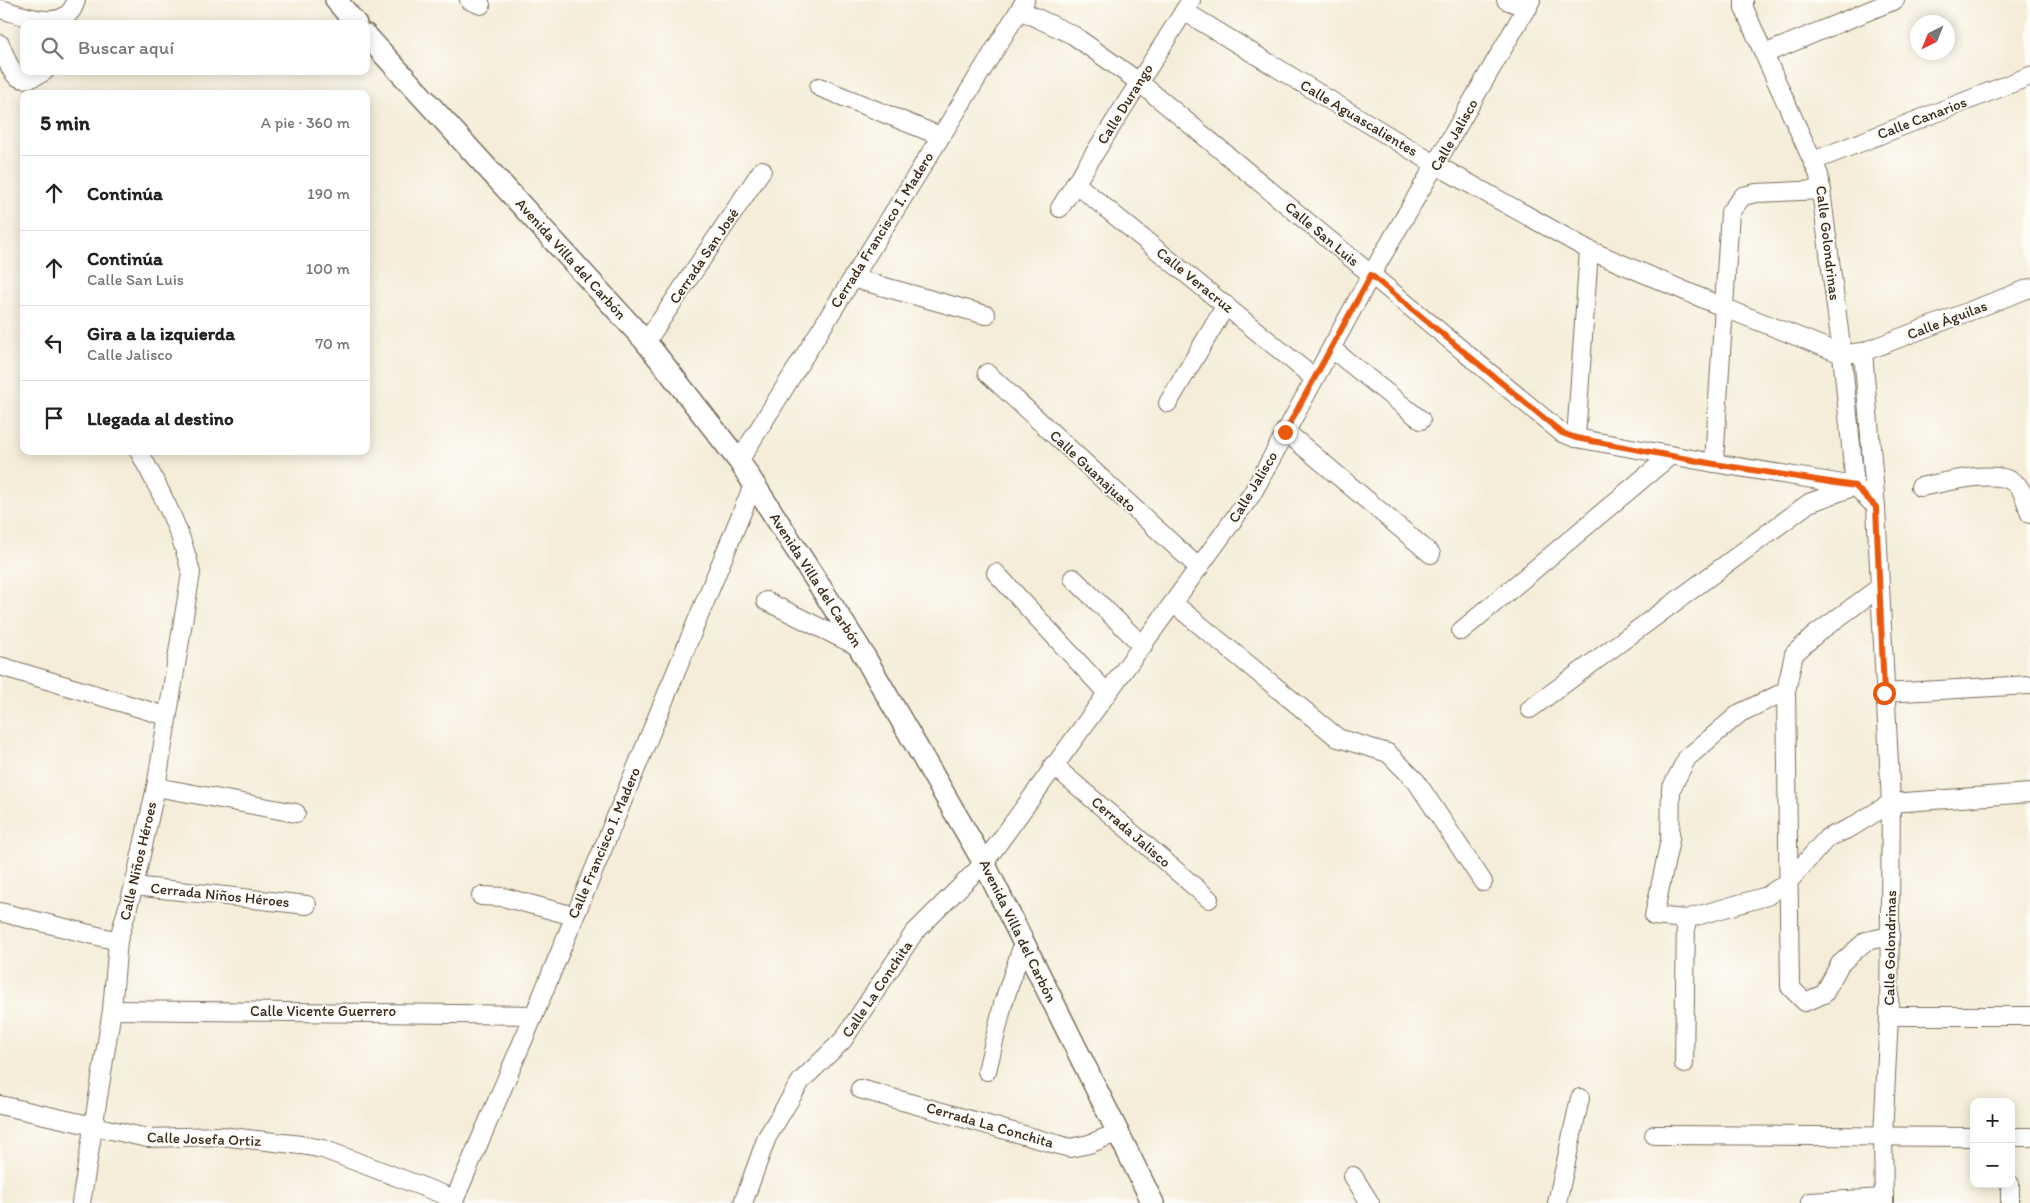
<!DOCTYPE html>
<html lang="es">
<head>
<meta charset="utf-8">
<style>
  :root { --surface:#fff; --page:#f6f6f6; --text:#222; --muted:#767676; --line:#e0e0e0 }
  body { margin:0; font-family:Itim,sans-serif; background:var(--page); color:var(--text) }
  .controls { position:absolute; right:15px; bottom:15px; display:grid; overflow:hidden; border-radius:10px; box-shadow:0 2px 12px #0003 }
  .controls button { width:45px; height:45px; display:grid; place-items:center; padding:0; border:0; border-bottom:1px solid var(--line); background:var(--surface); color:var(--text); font:25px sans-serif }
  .compass { position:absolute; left:1910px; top:15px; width:45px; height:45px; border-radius:50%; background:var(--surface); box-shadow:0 2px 12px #0003; rotate:223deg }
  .stop { position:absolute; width:15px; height:15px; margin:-11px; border:4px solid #ea580c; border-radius:50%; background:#fff }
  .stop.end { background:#ea580c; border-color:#fff; box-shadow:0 1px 5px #0008 }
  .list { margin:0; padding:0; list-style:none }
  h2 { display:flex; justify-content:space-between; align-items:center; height:65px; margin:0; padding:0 20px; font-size:21px }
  h2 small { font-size:16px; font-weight:400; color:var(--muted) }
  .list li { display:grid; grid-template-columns:32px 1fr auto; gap:15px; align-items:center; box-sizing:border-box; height:75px; padding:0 20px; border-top:1px solid var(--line) }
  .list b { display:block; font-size:19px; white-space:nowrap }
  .list p { margin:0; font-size:16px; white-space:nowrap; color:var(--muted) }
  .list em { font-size:16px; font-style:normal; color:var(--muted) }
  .icon { flex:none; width:28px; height:28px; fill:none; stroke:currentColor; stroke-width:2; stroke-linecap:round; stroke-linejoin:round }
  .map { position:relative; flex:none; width:2030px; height:1203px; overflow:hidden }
  .search { position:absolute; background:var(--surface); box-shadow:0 2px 12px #0003; left:20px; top:20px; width:350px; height:55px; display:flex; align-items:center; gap:12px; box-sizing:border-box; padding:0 18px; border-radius:10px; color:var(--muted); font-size:19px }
  .panel { position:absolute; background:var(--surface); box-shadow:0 2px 12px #0003; left:20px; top:90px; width:350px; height:365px; border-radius:10px }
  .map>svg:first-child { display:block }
</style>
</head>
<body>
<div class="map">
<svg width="2030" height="1203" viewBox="0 0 2030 1203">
  <rect width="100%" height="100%" fill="#fdfcf7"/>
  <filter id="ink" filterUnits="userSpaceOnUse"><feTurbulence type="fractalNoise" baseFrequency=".02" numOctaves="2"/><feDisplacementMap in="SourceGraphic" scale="10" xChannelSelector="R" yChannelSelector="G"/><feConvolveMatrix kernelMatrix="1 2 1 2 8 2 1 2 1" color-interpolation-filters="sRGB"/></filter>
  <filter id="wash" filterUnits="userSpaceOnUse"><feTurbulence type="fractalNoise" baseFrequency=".0096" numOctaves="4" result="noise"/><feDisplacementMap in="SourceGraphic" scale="20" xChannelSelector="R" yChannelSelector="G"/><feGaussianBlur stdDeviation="1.12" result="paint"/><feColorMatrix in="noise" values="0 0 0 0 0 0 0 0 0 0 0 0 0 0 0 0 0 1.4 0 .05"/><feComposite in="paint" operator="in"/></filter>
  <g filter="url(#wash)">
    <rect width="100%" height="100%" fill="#f5edd9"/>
  </g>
  <g filter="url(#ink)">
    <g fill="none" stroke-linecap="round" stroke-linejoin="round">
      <defs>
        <g id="minor">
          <polyline points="469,0 481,5"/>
          <polyline points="1506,0 1528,8"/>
          <polyline points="1744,0 1744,8 1764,54 1819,175 1842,354 1855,486"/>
          <path d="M 0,9 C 23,15 67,35 76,0"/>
          <polyline points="1020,10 1073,35 1139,82 1562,433 1576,438 1714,463 1855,486 1876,507 1891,803 1889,1016 1883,1136 1884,1203"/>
          <polyline points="1184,11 1436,165 1589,250 1725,308 1842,354 1863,352 2030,288"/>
          <path d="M 0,44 C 12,70 13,91 45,71"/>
          <polyline points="1764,54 1895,0"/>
          <polyline points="819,87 940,136"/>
          <polyline points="1813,161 2030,76"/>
          <polyline points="1075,183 1314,378"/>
          <polyline points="1060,208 1191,0"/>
          <polyline points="852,278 986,315"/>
          <polyline points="646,342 762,170"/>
          <polyline points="1332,349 1421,420"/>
          <polyline points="1863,352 1876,507"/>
          <polyline points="987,373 1199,568"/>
          <polyline points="1168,403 1226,305"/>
          <polyline points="1285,431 1431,554"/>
          <polyline points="1576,438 1589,250"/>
          <polyline points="739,461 1025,1"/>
          <polyline points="1714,463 1730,212 1743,196 1756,193 1822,190"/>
          <path d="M 1920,487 C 1944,483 1995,468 2015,483 C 2023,489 2027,504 2030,514"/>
          <polyline points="996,573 1106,692"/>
          <polyline points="1073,578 1143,646"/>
          <polyline points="1880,587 1816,634 1794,654 1786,691 1790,987 1805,1002 1824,994 1840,964 1866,941 1890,936"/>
          <polyline points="766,601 859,647"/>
          <polyline points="1173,603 1338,738 1388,753 1416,781 1483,882"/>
          <polyline points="1461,631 1671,455"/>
          <polyline points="0,666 166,716"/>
          <polyline points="1884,693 2030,685"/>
          <polyline points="1530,709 1809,503 1855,486"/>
          <polyline points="1053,765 1209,899"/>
          <polyline points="156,787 296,813"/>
          <polyline points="134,886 307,905"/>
          <polyline points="481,896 503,897 574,916"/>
          <polyline points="0,912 118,941"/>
          <polyline points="1686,919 1767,896 1789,881 1827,838 1850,828 1891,803 2030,793"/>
          <polyline points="112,1010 534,1015"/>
          <polyline points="1889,1016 2030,1016"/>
          <polyline points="1684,1064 1686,919 1654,916 1670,840 1671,789 1687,758 1740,713 1786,691"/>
          <polyline points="987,1071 1003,1004 1023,944"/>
          <polyline points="860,1089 1070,1148 1089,1144 1119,1132"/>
          <polyline points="0,1105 147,1138 221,1136 301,1145 323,1149 455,1199"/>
          <polyline points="1654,1135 1974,1137"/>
          <polyline points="2011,1137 2030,1137"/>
          <polyline points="1353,1176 1370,1203"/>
          <polyline points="1810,1202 1884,1198"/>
          <path d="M 81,1203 L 112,1010 L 118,941 L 134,886 L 156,787 L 191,573 C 181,528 160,491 139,451"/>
          <polyline points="453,1203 534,1015 754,483"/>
          <polyline points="743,1203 767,1137 801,1081 843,1040 914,933 984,863 1252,494 1371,275 1531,0"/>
          <polyline points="1557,1203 1580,1098"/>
          <polyline points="2010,1203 2010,1184"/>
        </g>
        <g id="major">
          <polyline points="336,0 356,24"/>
          <polyline points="366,35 646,342 739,461 859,647 984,863 1153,1203"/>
        </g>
      </defs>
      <use href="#minor" stroke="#7c6e5f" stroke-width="20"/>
      <use href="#major" stroke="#7c6e5f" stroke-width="24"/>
      <use href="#minor" stroke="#fff" stroke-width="18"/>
      <use href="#major" stroke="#fff" stroke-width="21"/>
    </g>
  </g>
  <g fill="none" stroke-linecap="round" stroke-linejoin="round" filter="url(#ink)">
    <polyline stroke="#ea580c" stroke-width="6" points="1285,432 1371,275 1562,433 1576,438 1714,464 1855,486 1876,507 1884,693"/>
  </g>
  <g text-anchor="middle" stroke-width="4" stroke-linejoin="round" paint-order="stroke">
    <g font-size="15" fill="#3b2a1e" stroke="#fdfcf7">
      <text transform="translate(1125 104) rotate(-58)" y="5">Calle Durango</text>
      <text transform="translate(1359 118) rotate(31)" y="5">Calle Aguascalientes</text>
      <text transform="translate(1922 118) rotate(-21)" y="5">Calle Canarios</text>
      <text transform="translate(1454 135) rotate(-60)" y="5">Calle Jalisco</text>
      <text transform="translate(882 230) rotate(-58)" y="5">Cerrada Francisco I. Madero</text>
      <text transform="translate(1322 234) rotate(40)" y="5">Calle San Luis</text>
      <text transform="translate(1828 243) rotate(83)" y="5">Calle Golondrinas</text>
      <text transform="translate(704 256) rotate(-56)" y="5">Cerrada San José</text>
      <text transform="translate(571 259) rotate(48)" y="5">Avenida Villa del Carbón</text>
      <text transform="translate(1195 280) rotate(39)" y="5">Calle Veracruz</text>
      <text transform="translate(1947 320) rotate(-21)" y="5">Calle Águilas</text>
      <text transform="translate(1093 471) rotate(43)" y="5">Calle Guanajuato</text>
      <text transform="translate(1253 487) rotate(-59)" y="5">Calle Jalisco</text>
      <text transform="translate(816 580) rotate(57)" y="5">Avenida Villa del Carbón</text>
      <text transform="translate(1131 832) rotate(41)" y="5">Cerrada Jalisco</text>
      <text transform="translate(604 843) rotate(-67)" y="5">Calle Francisco I. Madero</text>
      <text transform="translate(138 861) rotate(-77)" y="5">Calle Niños Héroes</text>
      <text transform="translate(220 895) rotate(6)" y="5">Cerrada Niños Héroes</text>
      <text transform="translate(1018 931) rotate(64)" y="5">Avenida Villa del Carbón</text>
      <text transform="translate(1890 948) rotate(-89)" y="5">Calle Golondrinas</text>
      <text transform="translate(877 989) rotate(-56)" y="5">Calle La Conchita</text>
      <text x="323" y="1016">Calle Vicente Guerrero</text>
      <text transform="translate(990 1125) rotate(16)" y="5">Cerrada La Conchita</text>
      <text transform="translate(204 1139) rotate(2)" y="5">Calle Josefa Ortiz</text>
    </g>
  </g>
</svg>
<div class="controls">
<button>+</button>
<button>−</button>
</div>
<svg class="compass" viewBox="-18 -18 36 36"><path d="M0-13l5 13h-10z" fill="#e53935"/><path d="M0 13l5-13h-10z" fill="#767676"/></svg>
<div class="stop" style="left:1884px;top:693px"></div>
<div class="stop end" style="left:1285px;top:432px"></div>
<div class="search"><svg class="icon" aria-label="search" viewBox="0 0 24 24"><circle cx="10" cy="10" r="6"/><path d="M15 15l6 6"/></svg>Buscar aquí</div>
<section class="panel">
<h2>5 min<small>A pie · 360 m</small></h2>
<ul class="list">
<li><svg class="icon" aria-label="ahead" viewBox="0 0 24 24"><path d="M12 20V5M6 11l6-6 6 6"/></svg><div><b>Continúa</b></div><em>190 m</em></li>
<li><svg class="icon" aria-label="ahead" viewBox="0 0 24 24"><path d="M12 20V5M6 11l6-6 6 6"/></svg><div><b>Continúa</b><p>Calle San Luis</p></div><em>100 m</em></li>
<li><svg class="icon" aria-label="left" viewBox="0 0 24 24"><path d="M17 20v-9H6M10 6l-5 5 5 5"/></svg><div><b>Gira a la izquierda</b><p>Calle Jalisco</p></div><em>70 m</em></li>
<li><svg class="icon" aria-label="arrive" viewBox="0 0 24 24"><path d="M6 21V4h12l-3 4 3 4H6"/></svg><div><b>Llegada al destino</b></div></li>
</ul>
</section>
</div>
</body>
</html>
